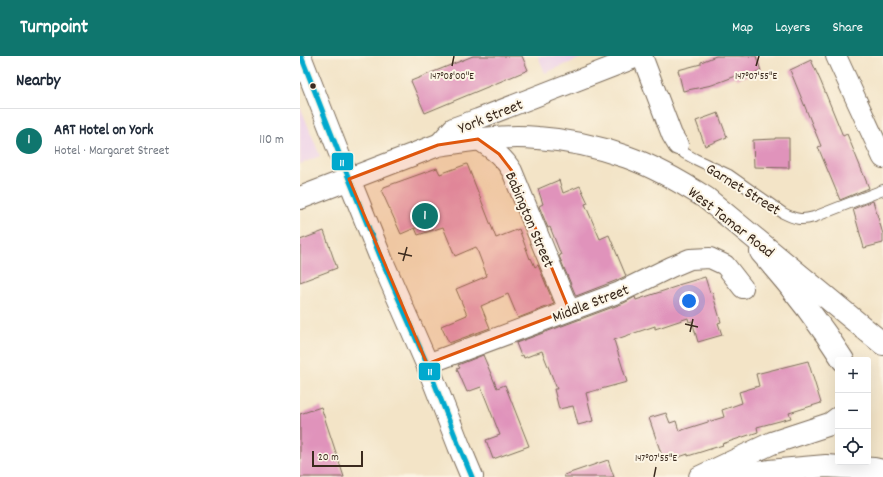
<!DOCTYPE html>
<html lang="en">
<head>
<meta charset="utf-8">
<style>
  :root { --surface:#fff; --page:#f6f6f7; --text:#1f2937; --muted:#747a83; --line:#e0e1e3; --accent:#0f766e }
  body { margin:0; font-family:Dekko,sans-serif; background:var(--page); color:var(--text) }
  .controls { position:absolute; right:12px; bottom:12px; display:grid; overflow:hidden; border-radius:4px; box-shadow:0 4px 16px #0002 }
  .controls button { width:36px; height:36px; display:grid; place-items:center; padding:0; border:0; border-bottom:1px solid var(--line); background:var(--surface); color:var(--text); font:20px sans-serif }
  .scale { position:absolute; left:12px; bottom:10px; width:51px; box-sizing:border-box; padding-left:4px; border:2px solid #3b2a1e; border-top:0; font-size:11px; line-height:14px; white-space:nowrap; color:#3b2a1e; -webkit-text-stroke:3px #fcf5e5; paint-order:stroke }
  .you { position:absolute; left:389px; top:245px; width:14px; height:14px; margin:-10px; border:3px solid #fff; border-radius:50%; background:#1a73e8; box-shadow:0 0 0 6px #1a73e833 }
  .badge { display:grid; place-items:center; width:26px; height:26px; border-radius:50%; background:var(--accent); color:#fff; font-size:13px; font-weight:700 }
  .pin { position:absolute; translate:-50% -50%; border:2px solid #fff; box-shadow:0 1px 4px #0006 }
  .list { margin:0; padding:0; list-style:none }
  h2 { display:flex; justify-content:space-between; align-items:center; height:52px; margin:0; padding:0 16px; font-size:17px }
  h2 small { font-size:13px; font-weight:400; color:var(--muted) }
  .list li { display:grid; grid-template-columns:26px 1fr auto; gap:12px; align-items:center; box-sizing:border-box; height:64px; padding:0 16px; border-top:1px solid var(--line) }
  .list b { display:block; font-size:15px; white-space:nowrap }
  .list p { margin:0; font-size:13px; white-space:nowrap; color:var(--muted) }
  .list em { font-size:13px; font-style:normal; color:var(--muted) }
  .icon { flex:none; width:22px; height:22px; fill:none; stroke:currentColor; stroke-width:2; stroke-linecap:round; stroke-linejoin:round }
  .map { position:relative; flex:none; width:583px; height:421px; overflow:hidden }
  header { display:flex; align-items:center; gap:24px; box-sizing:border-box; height:56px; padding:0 20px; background:var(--accent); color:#fff }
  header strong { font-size:19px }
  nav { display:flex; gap:22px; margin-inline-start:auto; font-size:14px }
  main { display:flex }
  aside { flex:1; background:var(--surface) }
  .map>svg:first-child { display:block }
</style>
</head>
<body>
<header>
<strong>Turnpoint</strong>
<nav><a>Map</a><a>Layers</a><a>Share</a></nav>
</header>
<main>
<aside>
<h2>Nearby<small></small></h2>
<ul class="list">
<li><span class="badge">1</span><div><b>ART Hotel on York</b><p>Hotel · Margaret Street</p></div><em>110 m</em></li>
</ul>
</aside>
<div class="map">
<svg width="583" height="421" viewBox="0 0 583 421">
  <rect width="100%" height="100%" fill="#fcf5e5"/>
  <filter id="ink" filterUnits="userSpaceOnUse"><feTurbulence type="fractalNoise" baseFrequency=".025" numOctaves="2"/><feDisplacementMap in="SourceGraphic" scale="8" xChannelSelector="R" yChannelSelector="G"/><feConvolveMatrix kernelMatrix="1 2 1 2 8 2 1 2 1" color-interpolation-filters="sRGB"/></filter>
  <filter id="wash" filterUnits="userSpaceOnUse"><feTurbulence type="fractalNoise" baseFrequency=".012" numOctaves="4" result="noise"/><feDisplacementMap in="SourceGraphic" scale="16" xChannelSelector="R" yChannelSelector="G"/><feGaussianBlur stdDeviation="0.9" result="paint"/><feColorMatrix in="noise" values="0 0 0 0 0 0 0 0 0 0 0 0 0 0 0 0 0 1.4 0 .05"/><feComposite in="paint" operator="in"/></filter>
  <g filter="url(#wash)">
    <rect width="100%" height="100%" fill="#f3e4c7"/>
    <g fill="#edd0e9">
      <polygon points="238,0 286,0 245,17"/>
      <polygon points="0,50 20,100 0,108"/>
    </g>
    <g id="blocks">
      <g fill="#e093bb">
        <polygon points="173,0 222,0 228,14 125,57 111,25"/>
        <polygon points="416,0 456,0 461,15 437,23 436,20 412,29 383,35 378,14 401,8 401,6"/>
        <polygon points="511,4 521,26 543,80 547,78 569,132 540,144 518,91 521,90 490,14"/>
        <polygon points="418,57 427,81 405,90 396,65"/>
        <polygon points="475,82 489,82 489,112 454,111 453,84 475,83"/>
        <polygon points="167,108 196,182 219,173 230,203 231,202 235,211 238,209 254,248 218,262 208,238 181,250 190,272 149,287 141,270 167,259 156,233 187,220 176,191 155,200 143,171 118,179 115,172 101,178 82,136 84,131 137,112 140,118"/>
        <polygon points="259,124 263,137 280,130 288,147 285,148 300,183 309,179 326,220 315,225 276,240 259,200 261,199 250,171 248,172 239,150 243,148 238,133"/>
        <polygon points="573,145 583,178 583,187 564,192 553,153"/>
        <polygon points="24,175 37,212 0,226 0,184"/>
        <polygon points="405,221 410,237 412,236 421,266 418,267 422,279 398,286 392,265 389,266 388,262 355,273 355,270 314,284 327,326 286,337 293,365 278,369 273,350 259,353 254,333 257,333 242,295 224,302 223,299 221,300 216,287 324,247 335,241 336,244 378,230 378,229"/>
        <polygon points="183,299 197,332 205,329 229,390 193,403 186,384 200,379 181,331 167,336 157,313 160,312 158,309"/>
        <polygon points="508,305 521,347 489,357 491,362 457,371 458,376 422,388 423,389 388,400 388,398 364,406 349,362 366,357 370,367 376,365 379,375 424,361 422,354 442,347 439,336 459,330 456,318"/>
        <polygon points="21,351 44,421 0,421 0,358"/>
        <polygon points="308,404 314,421 264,421 264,419"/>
      </g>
    </g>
  </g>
  <g filter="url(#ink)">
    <use href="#blocks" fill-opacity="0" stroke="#7b6b59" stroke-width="1"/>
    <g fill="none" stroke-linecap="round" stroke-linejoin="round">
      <defs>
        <path id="lane" d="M 378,89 L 384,97 L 395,103 L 429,119 L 483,157 C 495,163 501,165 514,161 L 583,134"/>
        <g id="street">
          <polyline points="1,0 49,123"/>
          <polyline points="342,0 372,79 378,89"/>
          <polyline points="536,0 583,102"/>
          <path d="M 178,83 C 192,93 203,100 212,115 L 269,254"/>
          <polyline points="138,89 153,72 178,63 340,0"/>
          <polyline points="127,308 320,236 371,211 390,203 410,202 425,209 443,232"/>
        </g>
        <g id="secondary">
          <polyline points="49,123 82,205 127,308 159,390 172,421"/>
          <path d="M 461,196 C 491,230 519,266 543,304"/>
          <polyline points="400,421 472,387 530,368 538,362"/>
        </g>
        <g id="highway">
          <path d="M 0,142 L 138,89 C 171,84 205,79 238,82 C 268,84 299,91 327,101 C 355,111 381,126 406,142 L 583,288"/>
          <polyline points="432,421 469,415 526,410 574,413 583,415"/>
        </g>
      </defs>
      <use href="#lane" stroke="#7b6b59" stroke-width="12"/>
      <use href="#street" stroke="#7b6b59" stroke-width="22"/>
      <use href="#secondary" stroke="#7b6b59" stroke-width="24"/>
      <use href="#highway" stroke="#7b6b59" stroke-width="24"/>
      <use href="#lane" stroke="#fff" stroke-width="10"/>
      <use href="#street" stroke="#fff" stroke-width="20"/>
      <use href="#secondary" stroke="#fff" stroke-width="22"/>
      <use href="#highway" stroke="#fff" stroke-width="22"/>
      <defs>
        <polyline id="bus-1" points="1,0 49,123 82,205 127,308 159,390 172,421"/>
      </defs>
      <use href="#bus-1" stroke="#fcf5e5" stroke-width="8"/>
      <use href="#bus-1" stroke="#00a9ce" stroke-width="5"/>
    </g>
  </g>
  <path fill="#df570d" fill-opacity="0.2" stroke="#df570d" stroke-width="3" stroke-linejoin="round" d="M 178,83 L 199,98 L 212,115 L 269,254 L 127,308 L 49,123 L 138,89 Z"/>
  <path fill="none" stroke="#3b2a1e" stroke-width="1.5" d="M 152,10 L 154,0M 456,10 L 459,0M 98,197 L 112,200M 103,205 L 107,191M 385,268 L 398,271M 390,276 L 393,263M 354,421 L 356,411"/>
  <circle fill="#3b2a1e" stroke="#fcf5e5" stroke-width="1.5" cx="13" cy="30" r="3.5"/>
  <g text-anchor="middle" stroke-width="4" stroke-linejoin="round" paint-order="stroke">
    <g font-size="16" fill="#3b2a1e" stroke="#fcf5e5">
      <text transform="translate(190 59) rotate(-22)" y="6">York Street</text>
      <text transform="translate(444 132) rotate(32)" y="6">Garnet Street</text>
      <text transform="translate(231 163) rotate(67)" y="6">Babington Street</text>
      <text transform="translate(432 165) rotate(38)" y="6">West Tamar Road</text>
      <text transform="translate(290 246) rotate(-21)" y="6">Middle Street</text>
    </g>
  </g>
  <g font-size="10" text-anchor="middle" fill="#3b2a1e" stroke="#fcf5e5" stroke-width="4" stroke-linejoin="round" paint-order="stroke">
    <text x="152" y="23">147°08'00"E</text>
    <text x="456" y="23">147°07'55"E</text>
    <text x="356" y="405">147°07'55"E</text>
  </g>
  <g stroke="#fcf5e5" stroke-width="1.5">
    <rect x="31" y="96" width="23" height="19" rx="4" fill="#00a9ce"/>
    <rect x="118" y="306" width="23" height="19" rx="4" fill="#00a9ce"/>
  </g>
  <g font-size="11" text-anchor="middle" font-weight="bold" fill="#fff">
    <text x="42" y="110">11</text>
    <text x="130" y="319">11</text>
  </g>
</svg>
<div class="controls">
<button>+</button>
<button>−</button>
<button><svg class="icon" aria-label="locate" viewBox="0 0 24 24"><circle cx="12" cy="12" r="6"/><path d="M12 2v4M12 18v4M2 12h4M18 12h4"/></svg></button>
</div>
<div class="scale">20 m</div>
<div class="you"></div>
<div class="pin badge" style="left:125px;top:160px">1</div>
</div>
</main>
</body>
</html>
